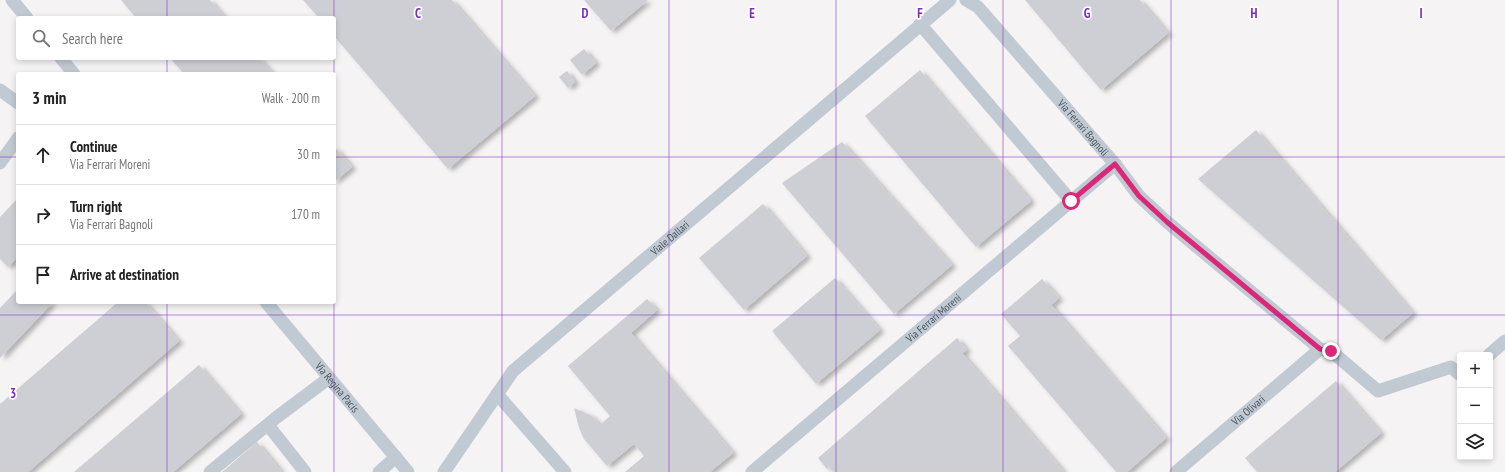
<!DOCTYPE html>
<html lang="en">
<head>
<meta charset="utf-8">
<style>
  :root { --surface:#fff; --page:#f6f6f6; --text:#222; --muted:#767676; --line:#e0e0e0 }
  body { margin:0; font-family:"PT Sans Narrow",sans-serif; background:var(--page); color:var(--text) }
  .controls { position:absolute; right:12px; bottom:12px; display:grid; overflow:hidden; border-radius:4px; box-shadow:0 2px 6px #0003 }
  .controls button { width:36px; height:36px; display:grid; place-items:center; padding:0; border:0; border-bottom:1px solid var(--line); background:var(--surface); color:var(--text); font:20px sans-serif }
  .stop { position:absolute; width:12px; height:12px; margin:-9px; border:3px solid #db2777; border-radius:50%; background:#fff }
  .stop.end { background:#db2777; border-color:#fff; box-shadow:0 1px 4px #0008 }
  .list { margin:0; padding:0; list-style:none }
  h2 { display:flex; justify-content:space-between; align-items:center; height:52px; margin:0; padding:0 16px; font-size:17px }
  h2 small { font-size:13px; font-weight:400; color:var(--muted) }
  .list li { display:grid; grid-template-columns:26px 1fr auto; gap:12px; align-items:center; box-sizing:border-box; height:60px; padding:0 16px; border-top:1px solid var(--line) }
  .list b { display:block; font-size:15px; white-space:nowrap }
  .list p { margin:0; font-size:13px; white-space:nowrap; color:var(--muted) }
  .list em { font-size:13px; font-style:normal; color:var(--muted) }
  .icon { flex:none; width:22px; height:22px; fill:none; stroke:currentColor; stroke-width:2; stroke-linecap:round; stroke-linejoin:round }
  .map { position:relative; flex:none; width:1505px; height:472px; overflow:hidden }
  .search { position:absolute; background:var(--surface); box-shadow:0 2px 6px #0003; left:16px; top:16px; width:320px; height:44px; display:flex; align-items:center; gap:10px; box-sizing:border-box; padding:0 14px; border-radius:4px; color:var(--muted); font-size:15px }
  .panel { position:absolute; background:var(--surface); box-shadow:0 2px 6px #0003; left:16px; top:72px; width:320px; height:232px; border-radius:4px }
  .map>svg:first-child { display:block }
</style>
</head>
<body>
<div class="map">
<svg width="1505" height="472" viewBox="0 0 1505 472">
  <defs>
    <filter id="shadow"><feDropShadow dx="4.5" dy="2.5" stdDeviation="2" flood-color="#0004"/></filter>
  </defs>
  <rect width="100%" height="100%" fill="#f5f3f3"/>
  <g fill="#cdcfd5" filter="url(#shadow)">
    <polygon points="121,0 210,0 225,18 136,18"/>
    <polygon points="303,0 452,0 535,96 448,169 334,36 334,18 319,18"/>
    <polygon points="584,0 648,0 611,31"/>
    <polygon points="1025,0 1140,0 1168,33 1101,90"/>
    <polygon points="584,49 596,63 582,75 570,60"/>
    <polygon points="170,58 259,58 273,74 184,74"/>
    <polygon points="920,70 1031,201 976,247 865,116"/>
    <polygon points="567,71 575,82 568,88 559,77"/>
    <polygon points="1256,130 1413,313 1381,340 1198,179"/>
    <polygon points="842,142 952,265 894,314 782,183"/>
    <polygon points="334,146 352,167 334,182"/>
    <polygon points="18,198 18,257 8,267 0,259 0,217"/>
    <polygon points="763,204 807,256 744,310 699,258"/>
    <polygon points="835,278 880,330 816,384 772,331"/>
    <polygon points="1042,279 1059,298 1051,305 1166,438 1127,472 1116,472 1008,346 1020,336 1001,314"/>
    <polygon points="18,289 18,302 53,302 0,358 0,308"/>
    <polygon points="647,299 657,310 631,333 733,453 710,472 625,472 644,456 634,444 607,466 584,439 579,428 574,408 592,416 600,425 610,416 568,366"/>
    <polygon points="118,302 145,302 179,341 28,472 0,472 0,404"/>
    <polygon points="957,338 967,350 962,353 1064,472 833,472 829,467 827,469 818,458"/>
    <polygon points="199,365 241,414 173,472 74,472"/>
    <polygon points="1336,381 1381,433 1335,472 1257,472 1245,458"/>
    <polygon points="257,442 282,472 222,472"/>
  </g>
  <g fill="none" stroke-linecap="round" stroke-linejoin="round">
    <g stroke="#c1cad2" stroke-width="13">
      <polyline points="12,0 27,18"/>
      <path id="s1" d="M 966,0 L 978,7 L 1115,164 L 1139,196 L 1167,222 L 1320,349 L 1331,351 L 1378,391 L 1451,367 L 1460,375"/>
      <polyline points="920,24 1071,201"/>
      <polyline points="61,58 74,74"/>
      <polyline points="0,90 18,103"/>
      <polyline points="0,163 18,138"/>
      <path id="s2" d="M 266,302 L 408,472"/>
      <polyline points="1489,355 1505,341"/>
      <polyline points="497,394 565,472"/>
      <polyline points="268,425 305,472"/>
      <polyline points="210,472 277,417 329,378"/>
      <polyline points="379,472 396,457"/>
      <path id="s3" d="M 444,472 L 513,371 L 950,0"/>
      <path id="s4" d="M 752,472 L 1115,164"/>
      <path id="s5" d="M 1176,472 L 1320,349"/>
    </g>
  </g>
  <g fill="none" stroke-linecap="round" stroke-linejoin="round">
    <polyline stroke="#db2777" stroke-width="5" points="1071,201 1115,164 1139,196 1167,222 1320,349 1331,351"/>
  </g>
  <path fill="none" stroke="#7b2cbf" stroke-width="1" stroke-opacity="0.55" d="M 167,0 L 167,18M 334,0 L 334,472M 502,0 L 502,472M 669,0 L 669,472M 836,0 L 836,472M 1003,0 L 1003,472M 1171,0 L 1171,472M 1338,0 L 1338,472M 167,58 L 167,74M 0,157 L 18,157M 334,157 L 1505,157M 167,302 L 167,472M 0,315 L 1505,315"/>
  <g text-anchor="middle" stroke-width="3.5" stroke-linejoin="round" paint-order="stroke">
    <g font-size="11" fill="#4a5661" stroke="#fff">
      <text dy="4" stroke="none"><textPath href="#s1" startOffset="174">Via Ferrari Bagnoli</textPath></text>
      <text dy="4" stroke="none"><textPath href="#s3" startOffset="328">Viale Dallari</textPath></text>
      <text dy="4" stroke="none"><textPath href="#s4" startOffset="238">Via Ferrari Moreni</textPath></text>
      <text dy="4" stroke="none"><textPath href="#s2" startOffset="111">Via Regina Pacis</textPath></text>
      <text dy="4" stroke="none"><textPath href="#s5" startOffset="95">Via Olivari</textPath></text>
    </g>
  </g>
  <g font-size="13" text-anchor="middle" font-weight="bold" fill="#7b2cbf" stroke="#fff" stroke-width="3.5" stroke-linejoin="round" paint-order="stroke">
    <text x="418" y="18">C</text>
    <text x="585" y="18">D</text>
    <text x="752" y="18">E</text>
    <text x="920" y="18">F</text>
    <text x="1087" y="18">G</text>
    <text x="1254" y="18">H</text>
    <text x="1421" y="18">I</text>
    <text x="13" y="398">3</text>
  </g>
</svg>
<div class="controls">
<button>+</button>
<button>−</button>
<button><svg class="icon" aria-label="layers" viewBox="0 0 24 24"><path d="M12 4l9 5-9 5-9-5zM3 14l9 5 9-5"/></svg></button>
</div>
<div class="stop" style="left:1071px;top:201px"></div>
<div class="stop end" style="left:1331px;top:351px"></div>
<div class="search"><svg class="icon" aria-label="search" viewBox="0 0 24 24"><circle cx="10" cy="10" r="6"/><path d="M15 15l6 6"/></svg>Search here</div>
<section class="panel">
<h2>3 min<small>Walk · 200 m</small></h2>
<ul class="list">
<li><svg class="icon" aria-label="ahead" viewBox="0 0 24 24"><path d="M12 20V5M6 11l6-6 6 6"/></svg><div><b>Continue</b><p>Via Ferrari Moreni</p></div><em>30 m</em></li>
<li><svg class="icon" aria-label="right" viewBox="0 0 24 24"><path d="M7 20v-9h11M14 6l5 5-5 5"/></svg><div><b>Turn right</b><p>Via Ferrari Bagnoli</p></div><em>170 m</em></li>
<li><svg class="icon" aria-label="arrive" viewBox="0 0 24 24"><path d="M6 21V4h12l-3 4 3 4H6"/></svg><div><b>Arrive at destination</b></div></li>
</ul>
</section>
</div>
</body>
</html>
